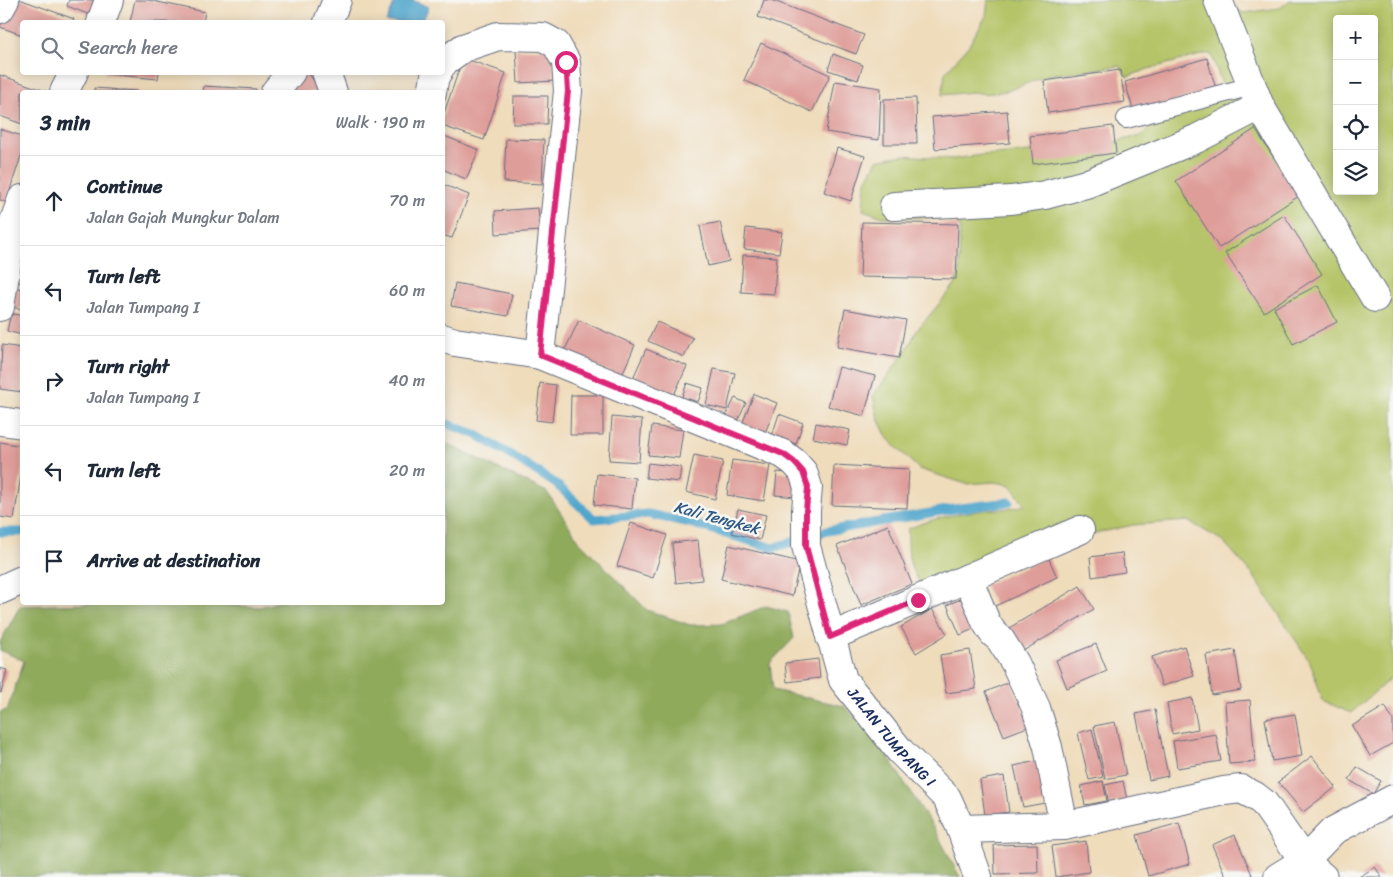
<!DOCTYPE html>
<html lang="en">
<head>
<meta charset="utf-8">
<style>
  :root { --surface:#fff; --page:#f2f2f3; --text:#1f2937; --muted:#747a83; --line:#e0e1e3 }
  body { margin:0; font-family:Sriracha,sans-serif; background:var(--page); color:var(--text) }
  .controls { position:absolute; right:15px; top:15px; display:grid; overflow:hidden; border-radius:5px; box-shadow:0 2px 12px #0003 }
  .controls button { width:45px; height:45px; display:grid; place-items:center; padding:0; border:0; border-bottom:1px solid var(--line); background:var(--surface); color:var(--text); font:25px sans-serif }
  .stop { position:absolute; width:15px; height:15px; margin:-11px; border:4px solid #db2777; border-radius:50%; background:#fff }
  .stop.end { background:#db2777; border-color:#fff; box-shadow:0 1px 5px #0008 }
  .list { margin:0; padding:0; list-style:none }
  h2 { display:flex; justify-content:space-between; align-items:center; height:65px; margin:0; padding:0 20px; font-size:21px }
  h2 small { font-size:16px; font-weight:400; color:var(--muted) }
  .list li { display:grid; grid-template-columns:32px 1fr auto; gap:15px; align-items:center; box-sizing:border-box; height:90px; padding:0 20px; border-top:1px solid var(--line) }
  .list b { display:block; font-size:19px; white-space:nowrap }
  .list p { margin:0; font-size:16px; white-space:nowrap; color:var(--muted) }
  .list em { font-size:16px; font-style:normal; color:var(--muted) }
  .icon { flex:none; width:28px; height:28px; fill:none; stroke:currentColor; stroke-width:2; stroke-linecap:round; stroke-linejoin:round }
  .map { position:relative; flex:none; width:1393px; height:877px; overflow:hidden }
  .search { position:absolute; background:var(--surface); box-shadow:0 2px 12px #0003; left:20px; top:20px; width:425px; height:55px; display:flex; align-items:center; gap:12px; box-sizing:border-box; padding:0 18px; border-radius:5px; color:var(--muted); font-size:19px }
  .panel { position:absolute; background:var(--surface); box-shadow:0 2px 12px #0003; left:20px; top:90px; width:425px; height:515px; border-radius:5px }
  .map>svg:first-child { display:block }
</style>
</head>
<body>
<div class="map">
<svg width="1393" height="877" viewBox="0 0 1393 877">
  <rect width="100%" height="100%" fill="#f6f6f2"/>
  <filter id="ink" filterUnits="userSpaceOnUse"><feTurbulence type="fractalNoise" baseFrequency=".02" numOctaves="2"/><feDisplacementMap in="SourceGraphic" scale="10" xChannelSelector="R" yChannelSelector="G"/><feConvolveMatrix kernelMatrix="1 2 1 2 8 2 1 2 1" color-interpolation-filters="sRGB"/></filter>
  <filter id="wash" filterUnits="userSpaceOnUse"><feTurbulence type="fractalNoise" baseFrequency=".0096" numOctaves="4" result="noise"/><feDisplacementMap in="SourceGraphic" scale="20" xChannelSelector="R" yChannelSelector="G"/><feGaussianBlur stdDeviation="1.12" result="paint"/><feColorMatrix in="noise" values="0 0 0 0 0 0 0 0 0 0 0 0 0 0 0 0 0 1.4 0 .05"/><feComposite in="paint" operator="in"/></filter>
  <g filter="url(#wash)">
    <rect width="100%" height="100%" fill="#efdcbb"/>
    <path fill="#b5c467" stroke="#687a62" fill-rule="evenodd" d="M 988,0 L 1227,0 L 1228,3 L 1243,13 L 1280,8 L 1290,0 L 1393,0 L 1393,676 L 1351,713 L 1323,701 L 1310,662 L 1253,575 L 1223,541 L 1188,521 L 1133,525 L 1023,550 L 923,586 C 907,568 908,553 908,529 C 932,518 960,513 987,510 C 1000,509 1012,509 1025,505 L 1010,485 L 995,482 L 966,484 L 919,469 L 888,439 L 878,419 L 873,396 L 907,349 L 917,330 L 955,285 L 959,272 L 960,231 L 958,220 L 948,218 L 883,217 L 863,210 L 865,183 L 877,160 L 903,155 L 953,159 L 982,155 L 1011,154 L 1109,143 L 1140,136 L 1166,116 L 1224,89 L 1211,54 L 1205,54 L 1148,69 L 1127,77 L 1120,66 L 1049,75 L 1007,91 L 984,94 L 973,92 L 942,95 L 945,73 L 969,45 L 986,16 ZM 1337,19 L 1374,19 L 1374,191 L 1337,191 Z"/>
    <polygon fill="#90aa5c" stroke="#566c5d" points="443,442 547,492 580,542 647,610 690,625 722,624 766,606 788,612 794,638 770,663 773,690 844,706 874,735 935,830 960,877 0,877 0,712 7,710 24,661 0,650 0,642 20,606 155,602 260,607 278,602 442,602"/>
    <polygon fill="#4fa5cc" stroke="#356a95" points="396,0 412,0 429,7 422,22 386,22"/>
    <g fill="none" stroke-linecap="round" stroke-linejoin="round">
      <g stroke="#4fa5cc" stroke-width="9">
        <polyline points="442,422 475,434 519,460 556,484 594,519 648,514 690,523 773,548 827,531 953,509 1009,502"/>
        <polyline points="0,532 22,532"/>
      </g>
    </g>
    <g id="blocks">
      <g fill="#df9d99">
        <polygon points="10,0 22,0 74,19 72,22 22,22 22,35 0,27"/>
        <polygon points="69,0 98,0 93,16 67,6"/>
        <polygon points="135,0 148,0 205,12 203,22 130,22"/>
        <polygon points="764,0 771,0 864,35 856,54 758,17"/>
        <polygon points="761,43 830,75 812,112 744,80"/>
        <polygon points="553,48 555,81 518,83 516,50"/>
        <polygon points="833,54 863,65 858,80 828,70"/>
        <polygon points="463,58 506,73 484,140 442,126 442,119"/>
        <polygon points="1207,58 1216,89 1134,113 1125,82"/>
        <polygon points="1120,70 1125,102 1048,113 1044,81"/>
        <polygon points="105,72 159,72 158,79 105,74"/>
        <polygon points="307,72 323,92 282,92"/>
        <polygon points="0,75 48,92 22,92 22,124 0,116"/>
        <polygon points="835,81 881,88 879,140 826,132"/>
        <polygon points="204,86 256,89 256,92 203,92"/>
        <polygon points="94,88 137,91 137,92 94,92"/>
        <polygon points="514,96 548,96 547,124 513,124"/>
        <polygon points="916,98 917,144 884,144 884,99"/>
        <polygon points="1007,111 1010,143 935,149 932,117"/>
        <polygon points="1113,126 1116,153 1033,164 1030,136"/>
        <polygon points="0,129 22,136 22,153 6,202 0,200"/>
        <polygon points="1255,129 1299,196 1219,248 1176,181"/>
        <polygon points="442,135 479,150 466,179 442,169"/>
        <polygon points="506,139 544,140 542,184 504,182"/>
        <polygon points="837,148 865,156 851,201 824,192"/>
        <polygon points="442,184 469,195 452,238 442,235"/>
        <polygon points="538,208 540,231 496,234 495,211"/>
        <polygon points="1284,215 1322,274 1264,312 1225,253"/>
        <polygon points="720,222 729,261 708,266 700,226"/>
        <polygon points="862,222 958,224 956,279 860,277"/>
        <polygon points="746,228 782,232 779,253 744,249"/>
        <polygon points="743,255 777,257 774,294 741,292"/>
        <polygon points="16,261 22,262 22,283 13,281"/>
        <polygon points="455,283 512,294 508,316 451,306"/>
        <polygon points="1318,285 1337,322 1293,344 1274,308"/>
        <polygon points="14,287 22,289 22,309 10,307"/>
        <polygon points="845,309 906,320 899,358 837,347"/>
        <polygon points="11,313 22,316 22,335 7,331"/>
        <polygon points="579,320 635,345 621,377 564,352"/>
        <polygon points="657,322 693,338 684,357 648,341"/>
        <polygon points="2,345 22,348 22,392 0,389"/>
        <polygon points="646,349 687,366 674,395 633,378"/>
        <polygon points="839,367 875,376 864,416 828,406"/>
        <polygon points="714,369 735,373 727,410 706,405"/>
        <polygon points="540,383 556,385 552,422 536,420"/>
        <polygon points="687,383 703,388 698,402 682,397"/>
        <polygon points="754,394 777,403 765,433 742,424"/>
        <polygon points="571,395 603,395 603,435 570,435"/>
        <polygon points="735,398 746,403 736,425 724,419"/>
        <polygon points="779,414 803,423 796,444 772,436"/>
        <polygon points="612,417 642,420 639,462 609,460"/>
        <polygon points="816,423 850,430 847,445 813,438"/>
        <polygon points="652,426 683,430 679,458 648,455"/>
        <polygon points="0,442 22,446 22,469 14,519 0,517"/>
        <polygon points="694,455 723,461 715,499 686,492"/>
        <polygon points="732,460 770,465 764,501 727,495"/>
        <polygon points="648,463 681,467 679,482 646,478"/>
        <polygon points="834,465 909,469 907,508 832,505"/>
        <polygon points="777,472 798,474 796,497 775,495"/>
        <polygon points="597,474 635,478 632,509 594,505"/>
        <polygon points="738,509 766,515 760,540 732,533"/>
        <polygon points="631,523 667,535 653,578 617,566"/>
        <polygon points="888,525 912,584 861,605 837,546"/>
        <polygon points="698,540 702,580 676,583 672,543"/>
        <polygon points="729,545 800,562 792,596 721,579"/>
        <polygon points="1122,553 1125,572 1092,577 1090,557"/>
        <polygon points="1048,557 1057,577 995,606 985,585"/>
        <polygon points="1080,586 1094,609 1023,651 1009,628"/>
        <polygon points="965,597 978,627 960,635 947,605"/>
        <polygon points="932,609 947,634 916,653 901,627"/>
        <polygon points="1096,644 1107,671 1067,688 1056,660"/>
        <polygon points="1184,646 1194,676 1162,686 1152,657"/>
        <polygon points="970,650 976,689 946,693 940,655"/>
        <polygon points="1235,650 1241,690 1212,695 1206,655"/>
        <polygon points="818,659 820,678 787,682 785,663"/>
        <polygon points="0,668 7,670 1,693 0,693"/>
        <polygon points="1011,681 1030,726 1004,736 986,692"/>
        <polygon points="1192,698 1198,729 1172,734 1167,703"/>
        <polygon points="1250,700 1255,762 1229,764 1225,702"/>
        <polygon points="1385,706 1393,720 1393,743 1370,756 1352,726"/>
        <polygon points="1155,710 1168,776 1149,780 1136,714"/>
        <polygon points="1295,714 1302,756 1272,761 1265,719"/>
        <polygon points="1115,722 1126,775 1105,779 1094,726"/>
        <polygon points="1092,729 1103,777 1089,780 1078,733"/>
        <polygon points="1216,734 1221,761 1177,768 1173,741"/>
        <polygon points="1312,756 1336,787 1303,812 1278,782"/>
        <polygon points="1037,761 1045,803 1023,807 1014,766"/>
        <polygon points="1357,767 1381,781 1373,794 1349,780"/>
        <polygon points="1004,776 1009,812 985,815 980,780"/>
        <polygon points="1103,781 1107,801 1085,805 1081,786"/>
        <polygon points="1123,781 1127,800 1109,804 1105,785"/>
        <polygon points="1179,823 1190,864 1148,876 1137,835"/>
        <polygon points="1235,835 1253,877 1226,877 1212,845"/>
        <polygon points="1086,841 1089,872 1056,877 1052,846"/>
        <polygon points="1037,844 1038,873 995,874 994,845"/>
        <polygon points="1375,867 1382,877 1359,877"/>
      </g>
    </g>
  </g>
  <g filter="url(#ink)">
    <use href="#blocks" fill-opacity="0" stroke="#656c7f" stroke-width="1"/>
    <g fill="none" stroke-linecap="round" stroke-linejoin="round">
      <defs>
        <polyline id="lane" points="1126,119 1252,86"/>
        <g id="street">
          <polyline points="1218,0 1260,106 1375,298"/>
          <polyline points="0,9 5,0"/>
          <polyline points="101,22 109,0"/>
          <polyline points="328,22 337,0"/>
          <polyline points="442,65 445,61 463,48 498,36 543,37 556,44 566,62 568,91 540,355"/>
          <polyline points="326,72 333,92"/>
          <polyline points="64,92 74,72"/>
          <polyline points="275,92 291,72"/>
          <polyline points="432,92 435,76 438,72"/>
          <polyline points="894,206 1011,200 1045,195 1086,184 1196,139 1260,106"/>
          <polyline points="0,307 13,224 22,199"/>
          <path id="s1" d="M 442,338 L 455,342 L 540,355 L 783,454 L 794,462 L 803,472 L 808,487 L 806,511 L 806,546 L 843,680 L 900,751 L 947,798 L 961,829 L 978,877"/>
          <polyline points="0,421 22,424"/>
          <polyline points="968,578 986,622 993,633 1000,639 1015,663 1036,708 1048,747 1064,826"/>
          <polyline points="0,590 22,580"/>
          <polyline points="830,637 1080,530"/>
          <polyline points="961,829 1064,826 1224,791 1241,789 1255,796 1264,803 1304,861 1323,877"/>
          <polyline points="1278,877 1304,861 1333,831 1393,799"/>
        </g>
      </defs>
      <use href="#lane" stroke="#656c7f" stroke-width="20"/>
      <use href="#street" stroke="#656c7f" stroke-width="30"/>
      <use href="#lane" stroke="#fff" stroke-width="18"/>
      <use href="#street" stroke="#fff" stroke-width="28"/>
    </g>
  </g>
  <g fill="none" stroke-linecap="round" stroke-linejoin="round" filter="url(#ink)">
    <polyline stroke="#db2777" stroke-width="6" points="566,62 568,91 540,355 783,454 794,462 803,472 808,487 806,511 806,546 830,637 918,600"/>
  </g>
  <g text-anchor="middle" stroke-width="5" stroke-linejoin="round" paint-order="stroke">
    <g font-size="15" fill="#1b2f5e" stroke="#f6f6f2">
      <text dy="5" stroke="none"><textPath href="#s1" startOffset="678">JALAN TUMPANG I</textPath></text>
    </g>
    <g font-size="16" font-style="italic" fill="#2d5884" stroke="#f6f6f2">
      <text transform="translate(717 517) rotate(15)" y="6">Kali Tengkek</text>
    </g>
  </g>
</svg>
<div class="controls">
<button>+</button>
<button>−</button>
<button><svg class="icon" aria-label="locate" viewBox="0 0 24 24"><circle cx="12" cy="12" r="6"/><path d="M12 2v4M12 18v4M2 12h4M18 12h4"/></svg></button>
<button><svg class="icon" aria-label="layers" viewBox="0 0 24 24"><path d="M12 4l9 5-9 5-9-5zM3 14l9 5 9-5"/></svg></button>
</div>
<div class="stop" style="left:566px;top:62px"></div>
<div class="stop end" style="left:918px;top:600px"></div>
<div class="search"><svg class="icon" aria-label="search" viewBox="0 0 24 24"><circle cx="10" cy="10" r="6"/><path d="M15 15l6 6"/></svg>Search here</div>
<section class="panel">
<h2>3 min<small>Walk · 190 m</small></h2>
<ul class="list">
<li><svg class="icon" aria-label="ahead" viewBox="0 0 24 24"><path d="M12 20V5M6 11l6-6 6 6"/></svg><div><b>Continue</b><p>Jalan Gajah Mungkur Dalam</p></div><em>70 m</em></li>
<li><svg class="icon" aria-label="left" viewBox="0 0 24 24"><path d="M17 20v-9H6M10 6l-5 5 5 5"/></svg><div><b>Turn left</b><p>Jalan Tumpang I</p></div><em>60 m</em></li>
<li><svg class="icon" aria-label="right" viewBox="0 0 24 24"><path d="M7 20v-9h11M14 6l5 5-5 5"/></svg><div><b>Turn right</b><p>Jalan Tumpang I</p></div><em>40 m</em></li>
<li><svg class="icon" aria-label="left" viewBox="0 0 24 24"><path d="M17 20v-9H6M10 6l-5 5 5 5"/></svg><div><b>Turn left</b></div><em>20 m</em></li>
<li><svg class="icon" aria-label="arrive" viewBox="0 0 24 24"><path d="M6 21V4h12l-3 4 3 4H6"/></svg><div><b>Arrive at destination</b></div></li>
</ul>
</section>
</div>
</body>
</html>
